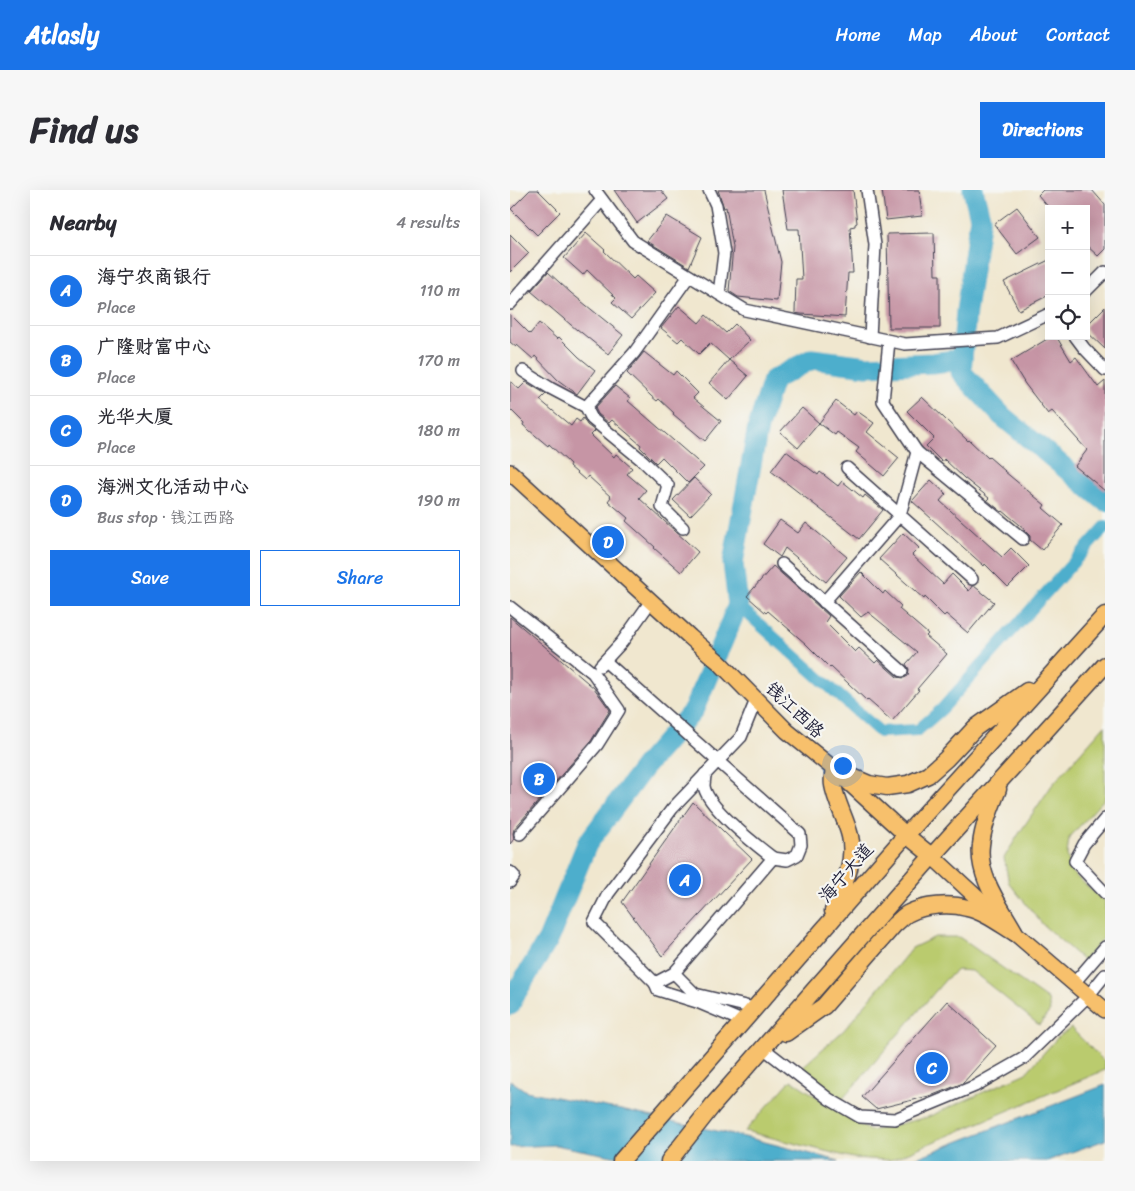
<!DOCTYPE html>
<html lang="en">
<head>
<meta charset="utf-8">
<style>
  :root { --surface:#fff; --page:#f7f7f7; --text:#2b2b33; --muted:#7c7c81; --line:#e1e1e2; --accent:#1a73e8 }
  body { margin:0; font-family:Sriracha,"LXGW WenKai TC",sans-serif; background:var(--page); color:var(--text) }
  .controls { position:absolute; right:15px; top:15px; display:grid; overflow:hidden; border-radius:0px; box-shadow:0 5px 20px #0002 }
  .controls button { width:45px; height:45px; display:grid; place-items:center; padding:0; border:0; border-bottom:1px solid var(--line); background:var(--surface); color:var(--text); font:25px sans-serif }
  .you { position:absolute; left:332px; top:575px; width:18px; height:18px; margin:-12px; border:4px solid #fff; border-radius:50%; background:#1a73e8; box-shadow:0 0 0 8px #1a73e833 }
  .badge { display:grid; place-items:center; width:32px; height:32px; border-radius:50%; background:var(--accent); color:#fff; font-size:16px; font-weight:700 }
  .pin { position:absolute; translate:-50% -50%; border:2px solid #fff; box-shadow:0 1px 5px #0006 }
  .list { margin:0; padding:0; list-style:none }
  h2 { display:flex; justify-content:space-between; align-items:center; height:65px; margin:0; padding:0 20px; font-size:21px }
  h2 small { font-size:16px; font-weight:400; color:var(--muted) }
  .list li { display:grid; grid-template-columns:32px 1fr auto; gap:15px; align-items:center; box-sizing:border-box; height:70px; padding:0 20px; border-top:1px solid var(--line) }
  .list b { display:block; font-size:19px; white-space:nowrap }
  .list p { margin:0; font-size:16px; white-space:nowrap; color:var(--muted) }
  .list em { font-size:16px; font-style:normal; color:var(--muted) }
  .actions { display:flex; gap:10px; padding:15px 20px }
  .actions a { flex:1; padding:11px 0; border:1px solid var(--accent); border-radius:0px; text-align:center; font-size:18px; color:var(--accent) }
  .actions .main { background:var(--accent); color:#fff }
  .icon { flex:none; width:28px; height:28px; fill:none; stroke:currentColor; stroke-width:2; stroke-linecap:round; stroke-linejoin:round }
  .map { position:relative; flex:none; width:595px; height:971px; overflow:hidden; border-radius:0px }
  header { display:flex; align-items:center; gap:30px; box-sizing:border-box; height:70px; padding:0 25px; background:var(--accent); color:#fff }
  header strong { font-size:24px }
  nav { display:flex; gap:28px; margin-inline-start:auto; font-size:18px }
  .intro { display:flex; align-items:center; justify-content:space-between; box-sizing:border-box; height:120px; padding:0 30px }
  h1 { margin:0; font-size:35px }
  .button { padding:12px 22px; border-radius:0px; background:var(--accent); color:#fff; font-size:18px; font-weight:700 }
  main { display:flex; gap:30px; padding:0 30px }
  aside { flex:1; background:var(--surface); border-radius:0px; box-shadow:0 5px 20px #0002 }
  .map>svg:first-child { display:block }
</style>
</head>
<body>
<header>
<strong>Atlasly</strong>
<nav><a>Home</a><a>Map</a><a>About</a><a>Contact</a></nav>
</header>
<div class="intro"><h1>Find us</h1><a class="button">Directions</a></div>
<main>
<aside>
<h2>Nearby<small>4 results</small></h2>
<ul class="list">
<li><span class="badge">A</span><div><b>海宁农商银行</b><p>Place</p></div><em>110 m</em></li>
<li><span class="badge">B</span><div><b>广隆财富中心</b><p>Place</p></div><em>170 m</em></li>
<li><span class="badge">C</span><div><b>光华大厦</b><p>Place</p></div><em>180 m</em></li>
<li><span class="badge">D</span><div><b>海洲文化活动中心</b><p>Bus stop · 钱江西路</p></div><em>190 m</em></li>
</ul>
<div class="actions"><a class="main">Save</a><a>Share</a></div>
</aside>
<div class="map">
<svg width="595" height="971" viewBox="0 0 595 971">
  <rect width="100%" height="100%" fill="#f6f6f2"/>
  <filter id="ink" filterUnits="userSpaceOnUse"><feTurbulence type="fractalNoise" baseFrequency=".02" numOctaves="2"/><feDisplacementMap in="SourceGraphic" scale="10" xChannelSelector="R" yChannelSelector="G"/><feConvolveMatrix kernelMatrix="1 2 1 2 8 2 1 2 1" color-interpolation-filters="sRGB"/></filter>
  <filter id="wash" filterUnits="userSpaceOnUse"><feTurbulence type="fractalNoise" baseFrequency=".0096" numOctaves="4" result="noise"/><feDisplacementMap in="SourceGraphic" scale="20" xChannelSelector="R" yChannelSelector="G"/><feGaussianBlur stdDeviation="1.12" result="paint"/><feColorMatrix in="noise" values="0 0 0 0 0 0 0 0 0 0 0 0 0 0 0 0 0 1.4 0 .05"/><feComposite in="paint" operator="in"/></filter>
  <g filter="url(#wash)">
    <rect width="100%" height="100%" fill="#f0e7cf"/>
    <g fill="#bacb6e" stroke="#6e7654">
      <polygon points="595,535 595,608 559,648 557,665 562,683 595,711 595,746 574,771 533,735 499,693 494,668 510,642 542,595"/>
      <polygon points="425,747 449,747 538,810 540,821 529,835 462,781 447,780 436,789 330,912 289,880 334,840 402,758"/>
      <polygon points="561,838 595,872 595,880 380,970 343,968 235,941 281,890 360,941 418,927 516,883 547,848"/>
    </g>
    <g fill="#4eaecc" stroke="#386884">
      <polygon points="0,890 16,901 111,920 239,948 329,971 128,971 45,955 0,957"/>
      <polygon points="595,895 595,950 537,971 398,971"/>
    </g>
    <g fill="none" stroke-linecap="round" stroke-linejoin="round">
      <polyline stroke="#4eaecc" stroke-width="12" points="228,415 370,542 408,540 432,519 595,337"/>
      <g stroke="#4eaecc" stroke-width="21">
        <polyline points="463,0 470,27 456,121 451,182 492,226 595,311"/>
        <polyline points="0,815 4,806 38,750 77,654 134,577 183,521 228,415 223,373 248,237 263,190 302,169 357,176 423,173 452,169"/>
      </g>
    </g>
    <g id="blocks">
      <g fill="#c695a5">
        <polygon points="20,0 28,0 50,22 27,45 1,19"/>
        <polygon points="104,0 151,0 158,9 127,33"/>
        <polygon points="208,0 254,0 271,72 267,111 228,107 219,101 223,57 216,17 214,18"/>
        <polygon points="272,0 343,0 347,33 345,34 345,36 340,37 343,83 338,83 335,127 291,124 285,123 286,89 292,89 289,39 278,39"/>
        <polygon points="372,0 409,0 412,26 376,30"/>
        <polygon points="533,0 582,0 595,15 595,59 588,66 576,55 576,19 540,19 528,5"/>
        <polygon points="507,17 530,47 507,64 484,34"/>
        <polygon points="157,26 192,47 179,77 137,51"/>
        <polygon points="76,43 95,60 94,61 123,89 126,86 145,103 121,129 102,112 106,108 77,80 73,85 54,68"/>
        <polygon points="424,43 425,85 430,85 430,138 379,138 377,44"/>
        <polygon points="0,44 19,63 0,82"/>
        <polygon points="539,70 539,105 509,120 494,92"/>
        <polygon points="38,82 61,103 113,145 98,164 67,139 67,140 21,101"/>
        <polygon points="169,116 189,133 196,125 216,143 225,134 240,150 219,170 200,153 189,164 172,148 168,152 151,138"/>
        <polygon points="595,117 595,159 576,141 576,136"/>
        <polygon points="0,124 20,144 29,133 47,149 49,147 69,167 85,180 67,204 48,190 25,166 23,169 7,155 6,157 0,152"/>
        <polygon points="542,146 546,146 561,171 566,167 588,197 595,191 595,301 565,276 577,260 542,221 538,224 515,194 501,171"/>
        <polygon points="134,162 163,185 166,181 188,203 183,208 211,231 195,251 163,224 164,223 149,209 147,211 141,206 117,183"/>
        <polygon points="219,170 238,186 218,210 199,193"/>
        <polygon points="0,191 9,199 16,192 36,204 30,210 61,236 66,229 70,232 73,228 77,235 85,241 81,245 104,267 106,264 122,278 117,284 136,300 129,308 188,362 171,382 144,358 145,357 116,331 118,328 98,311 101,307 78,286 75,290 59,276 60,274 39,254 38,256 13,235 14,233 0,219"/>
        <polygon points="105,196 120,208 118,211 194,277 178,293 152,267 146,273 130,257 131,255 102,230 99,233 88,224 85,218"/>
        <polygon points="412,207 458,251 459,250 478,268 479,267 495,281 494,281 535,315 533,318 553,335 532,360 520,350 520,346 514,340 515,339 493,321 492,322 477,310 479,308 454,288 434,269 432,272 416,256 424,248 397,221"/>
        <polygon points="326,211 344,225 347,221 364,233 357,242 389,268 374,286 346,262 349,258 327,242 325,245 309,233"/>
        <polygon points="292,218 309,233 288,258 270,242"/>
        <polygon points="276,261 308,285 310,282 328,296 332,291 353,308 355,305 373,320 349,349 261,281"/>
        <polygon points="184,288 201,304 180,326 163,310"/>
        <polygon points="421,290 436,304 430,311 492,367 501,358 519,376 498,397 475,374 474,376 402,311"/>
        <polygon points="270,330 288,343 296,333 337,367 316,392 275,358 270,367 253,354"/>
        <polygon points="393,343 409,358 402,365 433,394 442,384 459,401 462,396 464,396 484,412 458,443 436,424 434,426 415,407 414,409 369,369"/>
        <polygon points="263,376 319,426 315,432 345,462 349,458 365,473 368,470 387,487 394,488 398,486 399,479 396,474 407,462 358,422 351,427 329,406 351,382 373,404 375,401 391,416 389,419 418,444 416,446 437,464 407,499 409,500 382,531 358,510 357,511 321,477 320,478 296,454 258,421 256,423 237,406"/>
        <polygon points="0,427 84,498 100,520 81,551 4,639 3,643 4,649 0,654"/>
        <polygon points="183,612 242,669 152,766 112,712"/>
        <polygon points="437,811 486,856 453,893 423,905 366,919 352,907"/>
      </g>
    </g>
  </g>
  <g filter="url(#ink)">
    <use href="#blocks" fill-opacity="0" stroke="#414051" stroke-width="1"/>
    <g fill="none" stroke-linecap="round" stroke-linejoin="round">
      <defs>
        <g id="minor">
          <polyline points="85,0 123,51 235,120 395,154 488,148 539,124"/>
          <polyline points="199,0 206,15 214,63 209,104"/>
          <polyline points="357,0 365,55 360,147"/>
          <polyline points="576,101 595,82"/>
          <polyline points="0,114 92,10"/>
          <polyline points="565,146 574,158 595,180"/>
          <polyline points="13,181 40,198 76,217 82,229 133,271 158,295 152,317 173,338"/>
          <polyline points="76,217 124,163 179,86"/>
          <polyline points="407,262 513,349"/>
          <polyline points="337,278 462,389"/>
          <polyline points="272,374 392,481"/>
          <polyline points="314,412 390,325 407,262 373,211 379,151"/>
          <polyline points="0,417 83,483 109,520 87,555 10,644"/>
          <path d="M 95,471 C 160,529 225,587 290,644 L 291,655 L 287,665 L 277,670 L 263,668 L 164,783 L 145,793 L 84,732 L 98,704 L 162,619 L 231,547 L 246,510"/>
          <polyline points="90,476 112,452 141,411"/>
          <path d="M 195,584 C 195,588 194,593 194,596 C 197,617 246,655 263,668"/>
          <polyline points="595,629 574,654 565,671 595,703"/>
          <polyline points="0,682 4,686 0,692"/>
          <polyline points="164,783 185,804 244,818"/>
          <polyline points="145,793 148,800 187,812 232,831"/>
          <polyline points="564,793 595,757"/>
          <polyline points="253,858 319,909 350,927 385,929 465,896 514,868 578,806 595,785"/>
        </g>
        <polyline id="major" points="0,282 180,447 210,473 277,541 324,579 396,645 422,666 505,743 595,820"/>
        <g id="highway">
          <path d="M 488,599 C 481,617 473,636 471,655 C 467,686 490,716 504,741"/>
          <path d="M 323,721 C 333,697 346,672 340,646 C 336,629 326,612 323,595 C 322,590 323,584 324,579 L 359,594 L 377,597 L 398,594 L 418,585 L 436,569 L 465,538 L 517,501"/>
          <path d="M 276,843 L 314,816 L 384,735 C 389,731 394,725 399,723 C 415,715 440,713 457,718 C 475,722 490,734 505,743"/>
          <polyline points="111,971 396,645 595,425"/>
          <polyline points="159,971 203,915 422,666 595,475"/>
        </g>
      </defs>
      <use href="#minor" stroke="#414051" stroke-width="14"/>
      <use href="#major" stroke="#414051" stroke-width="18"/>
      <use href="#highway" stroke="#414051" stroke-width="19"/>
      <use href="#minor" stroke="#fff" stroke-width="11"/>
      <use href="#major" stroke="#f7c06c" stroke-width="15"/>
      <use href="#highway" stroke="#f7c06c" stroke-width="16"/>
    </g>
  </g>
  <g text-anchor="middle" stroke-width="4.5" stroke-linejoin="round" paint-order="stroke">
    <g font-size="18" fill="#22223b" stroke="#f6f6f2">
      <text transform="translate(285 520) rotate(43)" y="6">钱江西路</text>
      <text transform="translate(336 683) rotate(-49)" y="6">海宁大道</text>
    </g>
  </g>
</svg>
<div class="controls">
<button>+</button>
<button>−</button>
<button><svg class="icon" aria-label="locate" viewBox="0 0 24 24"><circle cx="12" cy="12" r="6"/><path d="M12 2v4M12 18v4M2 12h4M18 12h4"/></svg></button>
</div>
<div class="you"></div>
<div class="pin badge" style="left:175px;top:690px">A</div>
<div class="pin badge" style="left:29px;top:589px">B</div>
<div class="pin badge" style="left:422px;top:878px">C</div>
<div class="pin badge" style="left:98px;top:352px">D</div>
</div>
</main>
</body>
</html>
